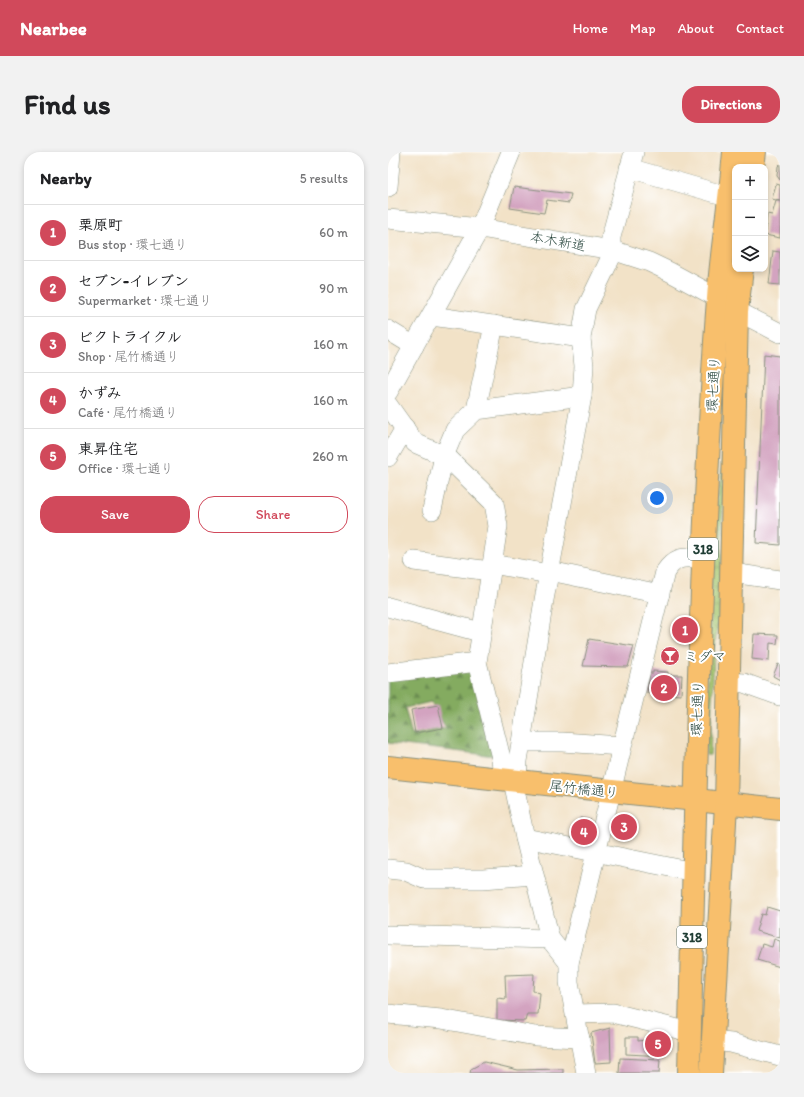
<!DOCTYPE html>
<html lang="en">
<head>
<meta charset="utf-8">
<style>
  :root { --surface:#fff; --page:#f2f2f2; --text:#202124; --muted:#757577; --line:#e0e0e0; --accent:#d1495b }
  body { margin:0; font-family:Itim,"Klee One",sans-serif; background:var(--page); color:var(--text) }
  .controls { position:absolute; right:12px; top:12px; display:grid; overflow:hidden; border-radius:8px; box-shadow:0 2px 6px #0003 }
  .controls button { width:36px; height:36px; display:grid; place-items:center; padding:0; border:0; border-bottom:1px solid var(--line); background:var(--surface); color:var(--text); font:20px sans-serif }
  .you { position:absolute; left:269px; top:346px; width:14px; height:14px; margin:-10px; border:3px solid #fff; border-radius:50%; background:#1a73e8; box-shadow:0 0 0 6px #1a73e833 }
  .badge { display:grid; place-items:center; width:26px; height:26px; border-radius:50%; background:var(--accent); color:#fff; font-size:13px; font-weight:700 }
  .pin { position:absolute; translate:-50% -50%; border:2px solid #fff; box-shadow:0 1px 4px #0006 }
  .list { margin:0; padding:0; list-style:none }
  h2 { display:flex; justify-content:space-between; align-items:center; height:52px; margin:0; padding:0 16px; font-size:17px }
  h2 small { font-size:13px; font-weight:400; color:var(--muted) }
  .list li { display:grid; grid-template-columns:26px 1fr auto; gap:12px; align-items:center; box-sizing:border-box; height:56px; padding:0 16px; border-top:1px solid var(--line) }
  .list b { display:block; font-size:15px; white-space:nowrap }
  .list p { margin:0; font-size:13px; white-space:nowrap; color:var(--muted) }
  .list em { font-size:13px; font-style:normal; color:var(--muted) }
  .actions { display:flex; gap:8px; padding:12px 16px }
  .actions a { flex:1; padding:9px 0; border:1px solid var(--accent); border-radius:16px; text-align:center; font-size:14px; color:var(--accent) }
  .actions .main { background:var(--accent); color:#fff }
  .icon { flex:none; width:22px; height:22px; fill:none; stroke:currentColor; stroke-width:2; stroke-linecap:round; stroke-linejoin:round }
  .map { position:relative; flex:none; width:392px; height:921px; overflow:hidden; border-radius:16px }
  header { display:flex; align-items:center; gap:24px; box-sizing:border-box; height:56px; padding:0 20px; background:var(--accent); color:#fff }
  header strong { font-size:19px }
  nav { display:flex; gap:22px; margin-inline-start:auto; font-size:14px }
  .intro { display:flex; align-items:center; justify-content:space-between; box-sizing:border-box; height:96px; padding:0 24px }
  h1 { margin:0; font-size:28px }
  .button { padding:10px 18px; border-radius:16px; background:var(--accent); color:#fff; font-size:14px; font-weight:700 }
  main { display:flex; gap:24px; padding:0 24px }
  aside { flex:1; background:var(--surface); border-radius:16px; box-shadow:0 2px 6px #0003 }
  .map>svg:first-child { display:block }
</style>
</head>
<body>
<header>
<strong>Nearbee</strong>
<nav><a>Home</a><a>Map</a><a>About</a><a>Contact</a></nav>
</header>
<div class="intro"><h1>Find us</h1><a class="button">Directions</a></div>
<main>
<aside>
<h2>Nearby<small>5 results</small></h2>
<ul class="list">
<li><span class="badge">1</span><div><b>栗原町</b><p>Bus stop · 環七通り</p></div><em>60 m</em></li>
<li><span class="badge">2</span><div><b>セブン-イレブン</b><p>Supermarket · 環七通り</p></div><em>90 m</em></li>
<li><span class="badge">3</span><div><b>ビクトライクル</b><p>Shop · 尾竹橋通り</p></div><em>160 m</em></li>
<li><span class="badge">4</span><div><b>かずみ</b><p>Café · 尾竹橋通り</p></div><em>160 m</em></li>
<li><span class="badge">5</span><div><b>東昇住宅</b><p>Office · 環七通り</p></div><em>260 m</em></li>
</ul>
<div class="actions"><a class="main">Save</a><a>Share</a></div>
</aside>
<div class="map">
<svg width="392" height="921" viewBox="0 0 392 921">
  <defs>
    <pattern id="grass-tufts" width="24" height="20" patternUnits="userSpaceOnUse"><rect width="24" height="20" fill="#a6c66e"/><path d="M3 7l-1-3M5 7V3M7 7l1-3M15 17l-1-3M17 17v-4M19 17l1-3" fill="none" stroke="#87a25b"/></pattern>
    <pattern id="forest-firs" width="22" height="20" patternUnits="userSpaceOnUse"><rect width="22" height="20" fill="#84ab61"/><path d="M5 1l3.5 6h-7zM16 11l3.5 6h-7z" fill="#6b8c51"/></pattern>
  </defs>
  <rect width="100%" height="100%" fill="#fff"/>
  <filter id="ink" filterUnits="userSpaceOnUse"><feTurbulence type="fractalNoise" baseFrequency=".025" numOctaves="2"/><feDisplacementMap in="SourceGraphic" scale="8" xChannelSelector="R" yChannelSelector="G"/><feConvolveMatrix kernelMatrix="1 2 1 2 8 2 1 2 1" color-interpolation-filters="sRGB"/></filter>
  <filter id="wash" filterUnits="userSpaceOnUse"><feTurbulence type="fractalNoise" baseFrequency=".012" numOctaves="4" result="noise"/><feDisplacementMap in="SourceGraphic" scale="16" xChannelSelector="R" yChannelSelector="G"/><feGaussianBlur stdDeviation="0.9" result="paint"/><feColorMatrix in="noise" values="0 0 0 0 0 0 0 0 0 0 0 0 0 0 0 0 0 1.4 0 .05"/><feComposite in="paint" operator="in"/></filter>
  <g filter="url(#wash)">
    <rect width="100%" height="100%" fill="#f2e2c7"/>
    <polygon fill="url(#grass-tufts)" stroke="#628251" points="338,239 332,460 326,497 322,603 318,603 325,369 334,321"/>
    <path fill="url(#forest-firs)" stroke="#52744a" fill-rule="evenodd" d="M 85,511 L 107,604 L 0,591 L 0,519 ZM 43,550 L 58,576 L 24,583 L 17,556 Z"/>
    <g id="blocks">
      <g fill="#d3a3c0">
        <polygon points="392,12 392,28 389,24 390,14"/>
        <polygon points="388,32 392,33 392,49 384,47"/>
        <polygon points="126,35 183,42 181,51 159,48 156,61 122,56"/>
        <polygon points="388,49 392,49 392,86 377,83 379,62 384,63"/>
        <polygon points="385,99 392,100 392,133 381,132"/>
        <polygon points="376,202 392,204 392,393 368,391"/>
        <polygon points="366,482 390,483 389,492 382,491 381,509 364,507"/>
        <polygon points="201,487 246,494 240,515 195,514"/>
        <polygon points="390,512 392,513 392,528 385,524"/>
        <polygon points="265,519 280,520 280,523 294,523 293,543 259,541 262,521 265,521"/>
        <polygon points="50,553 55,576 27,581 23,558"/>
        <polygon points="192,666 203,668 199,686 188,685"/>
        <polygon points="234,667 246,668 245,678 243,678 241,682 226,680 227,671"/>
        <polygon points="379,755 392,759 392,786 368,779 373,762 377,763"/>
        <polygon points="386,787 392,789 392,815 369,808 374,792 384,795"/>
        <polygon points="146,822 145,839 152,841 150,862 139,862 137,869 109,868 109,846 118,847 117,823"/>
        <polygon points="222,876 223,910 207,911 203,881"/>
        <polygon points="238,885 250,885 250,889 264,887 264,892 278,890 277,904 238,902"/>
        <polygon points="232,906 272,908 271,921 231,921"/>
        <polygon points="96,910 130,918 175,917 175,921 82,921 83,917"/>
      </g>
    </g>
  </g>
  <g filter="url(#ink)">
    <use href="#blocks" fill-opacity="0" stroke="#88907e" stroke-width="1"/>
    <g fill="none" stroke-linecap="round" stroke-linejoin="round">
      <defs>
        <g id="minor">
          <polyline points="241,16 342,45"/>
          <polyline points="0,35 3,0"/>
          <polyline points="0,67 92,76 224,98 261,110 282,120 330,146 349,159 392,181"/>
          <polyline points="44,164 193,186"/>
          <polyline points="0,178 26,194"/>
          <polyline points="0,240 92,76 123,0"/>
          <polyline points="0,253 27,291 59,305 106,351 110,374 89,510 113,606 115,627"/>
          <polyline points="88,258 106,173"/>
          <polyline points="0,305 17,276"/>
          <polyline points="44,358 56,304 67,278 88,258 194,244"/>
          <polyline points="26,409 102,419"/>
          <polyline points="104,412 161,422"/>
          <polyline points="162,419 272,442"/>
          <polyline points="344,421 392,428"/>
          <polyline points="0,455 92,480"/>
          <polyline points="0,521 89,510"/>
          <polyline points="342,530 356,531 392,544"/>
          <polyline points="134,590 174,590 233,594"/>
          <polyline points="125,629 137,686"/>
          <polyline points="129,629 130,609 156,448 194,244 196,214 193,186 198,157 223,105 223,85 246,0"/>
          <polyline points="0,717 18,719 36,727 95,727 145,723"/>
          <polyline points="0,783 162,787"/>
          <polyline points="181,811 162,787 137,686 306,720"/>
          <polyline points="0,862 53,867 147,884 192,886"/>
          <polyline points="188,862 225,861 302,880"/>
          <polyline points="325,889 343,891 392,904"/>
          <path d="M 198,921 L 181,830 L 181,811 L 277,420 C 288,403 296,406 314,406"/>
        </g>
        <g id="major">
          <polyline points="365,15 367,0"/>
          <polyline points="0,615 392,657"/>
          <path d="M 301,921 C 307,663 311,405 330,147 C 333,98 342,49 346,0"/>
          <polyline points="323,921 338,652 349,159 354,117"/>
        </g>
      </defs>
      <use href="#minor" stroke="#88907e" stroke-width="20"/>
      <use href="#major" stroke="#88907e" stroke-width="24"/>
      <use href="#minor" stroke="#fff" stroke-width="19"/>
      <use href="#major" stroke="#f8bf6c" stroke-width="22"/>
    </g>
  </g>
  <defs>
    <symbol id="bar-disc" viewBox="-11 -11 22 22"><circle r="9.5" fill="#d1495b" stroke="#fff"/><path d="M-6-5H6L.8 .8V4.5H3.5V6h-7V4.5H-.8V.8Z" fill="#fff"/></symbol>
  </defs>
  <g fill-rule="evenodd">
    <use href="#bar-disc" x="271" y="493" width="22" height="22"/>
  </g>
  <g text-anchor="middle" stroke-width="4" stroke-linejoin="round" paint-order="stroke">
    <g fill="#fff" stroke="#627771" stroke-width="1">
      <rect x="300" y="386" width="30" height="22" rx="3"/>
      <rect x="289" y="774" width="30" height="22" rx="3"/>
    </g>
    <g font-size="13" font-weight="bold" fill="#1f3d34">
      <text x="315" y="402">318</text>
      <text x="304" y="790">318</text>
    </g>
    <g font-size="14" fill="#1f3d34" stroke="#fff">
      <text transform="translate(170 89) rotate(10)" y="5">本木新道</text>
      <text transform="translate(325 232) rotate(-87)" y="5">環七通り</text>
      <text transform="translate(309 556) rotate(-88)" y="5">環七通り</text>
      <text transform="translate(196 637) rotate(6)" y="5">尾竹橋通り</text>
    </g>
    <g font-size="14" fill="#1f3d34" stroke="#fff" text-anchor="start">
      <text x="296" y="509">ミダマ</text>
    </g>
  </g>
</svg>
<div class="controls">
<button>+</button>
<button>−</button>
<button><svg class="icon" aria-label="layers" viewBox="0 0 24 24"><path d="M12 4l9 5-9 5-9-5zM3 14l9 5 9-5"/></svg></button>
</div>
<div class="you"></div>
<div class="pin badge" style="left:297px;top:478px">1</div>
<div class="pin badge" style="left:276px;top:536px">2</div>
<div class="pin badge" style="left:236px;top:675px">3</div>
<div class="pin badge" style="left:196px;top:680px">4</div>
<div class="pin badge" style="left:270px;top:892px">5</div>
</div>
</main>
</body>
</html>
